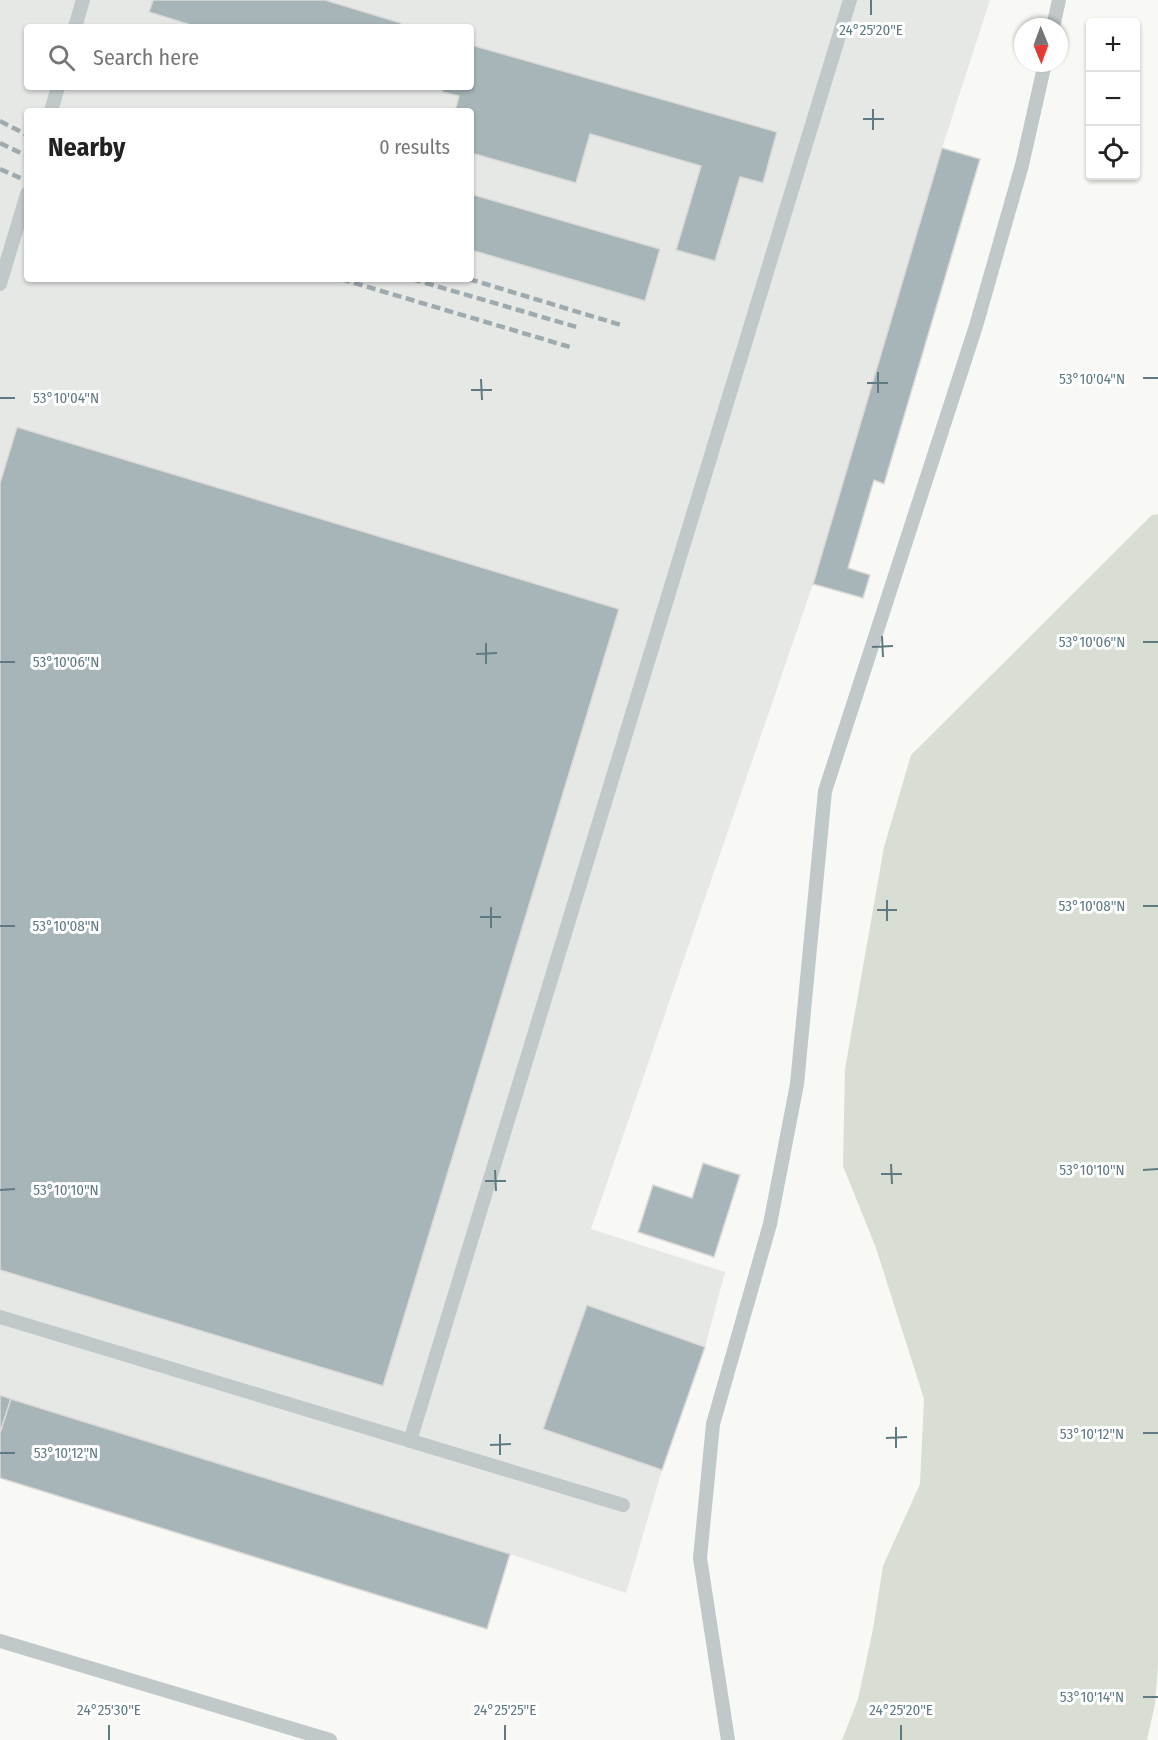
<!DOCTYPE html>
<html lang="en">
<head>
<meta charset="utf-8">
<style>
  :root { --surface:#fff; --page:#f6f6f6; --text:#222; --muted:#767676; --line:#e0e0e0 }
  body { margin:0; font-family:"Fira Sans Condensed",sans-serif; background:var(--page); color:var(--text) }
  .controls { position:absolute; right:18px; top:18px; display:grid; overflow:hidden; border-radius:6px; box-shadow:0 2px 4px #0004 }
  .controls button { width:54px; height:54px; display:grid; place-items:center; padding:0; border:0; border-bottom:2px solid var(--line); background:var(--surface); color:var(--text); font:30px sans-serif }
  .compass { position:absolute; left:1014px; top:18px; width:54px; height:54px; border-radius:50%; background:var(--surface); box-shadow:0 2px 4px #0004; rotate:179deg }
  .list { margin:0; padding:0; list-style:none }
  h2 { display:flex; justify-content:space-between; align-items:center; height:78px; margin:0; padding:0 24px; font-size:26px }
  h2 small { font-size:20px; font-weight:400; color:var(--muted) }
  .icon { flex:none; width:33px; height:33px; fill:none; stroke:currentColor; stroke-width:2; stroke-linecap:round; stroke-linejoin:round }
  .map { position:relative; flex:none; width:1158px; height:1740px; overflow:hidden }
  .search { position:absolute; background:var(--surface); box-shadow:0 2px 4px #0004; left:24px; top:24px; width:450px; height:66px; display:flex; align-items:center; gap:15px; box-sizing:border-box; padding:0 21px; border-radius:6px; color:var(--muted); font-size:22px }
  .panel { position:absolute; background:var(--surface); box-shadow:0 2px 4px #0004; left:24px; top:108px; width:450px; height:174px; border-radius:6px }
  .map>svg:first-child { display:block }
</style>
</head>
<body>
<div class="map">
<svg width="1158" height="1740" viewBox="0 0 1158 1740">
  <rect width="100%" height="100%" fill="#f8f8f5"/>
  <path fill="#e6e8e6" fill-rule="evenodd" d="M 0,0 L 990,0 L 942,148 L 813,584 L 591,1229 L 725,1272 L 705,1347 L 662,1470 L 626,1593 L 510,1554 L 487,1629 L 0,1478 ZM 27,27 L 471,27 L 471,87 L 27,87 ZM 27,111 L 471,111 L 471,279 L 27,279 Z"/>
  <polygon fill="#d9ded4" points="1158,514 1158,1664 1155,1704 1147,1740 842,1740 858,1699 873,1629 883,1566 920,1484 924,1399 876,1248 843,1166 845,1069 884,847 911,755 1152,515"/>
  <g fill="#a7b4b8" stroke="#dadad8" stroke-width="1.5">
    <polygon points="153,0 325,0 401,23 400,27 197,27 149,12"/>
    <polygon points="471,45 777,132 763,183 740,177 715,261 676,250 701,166 590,134 576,183 471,153 471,111 455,111 459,96 442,92 444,87 471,87"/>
    <polygon points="942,148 980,159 884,484 874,480 848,568 870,575 863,598 813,584"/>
    <polygon points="471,194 660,249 645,301 471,250"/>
    <polygon points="17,427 619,609 383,1386 0,1270 0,483"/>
    <polygon points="703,1163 740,1175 714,1257 638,1232 653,1185 692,1198"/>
    <polygon points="587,1305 705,1347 662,1470 543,1429"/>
    <polygon points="0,1395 11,1399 0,1433"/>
    <polygon points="11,1399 510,1554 487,1629 0,1478 0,1433"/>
  </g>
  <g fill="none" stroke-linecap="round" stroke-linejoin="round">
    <g stroke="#c0c8ca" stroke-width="14">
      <polyline points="75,27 83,0"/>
      <polyline points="1053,27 1059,0"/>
      <polyline points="51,111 58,87"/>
      <polyline points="0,284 27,194"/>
      <polyline points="0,1317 623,1505"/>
      <polyline points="410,1441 850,0"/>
      <polyline points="0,1641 330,1740"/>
      <polyline points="728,1740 700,1558 713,1424 770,1224 797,1084 825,791 976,326 1022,165 1045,63"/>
    </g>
    <g stroke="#9faaaf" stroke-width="4.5" stroke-dasharray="9 4.5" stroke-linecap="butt">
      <polyline points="0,121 27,135"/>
      <polyline points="0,143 27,156"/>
      <polyline points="0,169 27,181"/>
      <polyline points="341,279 570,347"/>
      <polyline points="412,279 580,328"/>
      <polyline points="469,279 621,325"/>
    </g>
  </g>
  <path fill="none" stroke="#607a83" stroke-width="2" d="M 871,0 L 871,15M 873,109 L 873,130M 863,119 L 884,119M 878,372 L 878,393M 1143,378 L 1158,378M 481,379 L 482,400M 867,383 L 888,383M 471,390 L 492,390M 0,398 L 15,398M 882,636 L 883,657M 1143,642 L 1158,642M 486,643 L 486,664M 872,647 L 893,646M 476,654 L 497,653M 0,662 L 15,662M 887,900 L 887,921M 1143,906 L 1158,906M 491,907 L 491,928M 877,910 L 897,910M 480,917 L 501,917M 0,926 L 15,926M 891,1164 L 892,1184M 495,1170 L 496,1191M 1143,1170 L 1158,1169M 881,1174 L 902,1174M 485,1181 L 506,1181M 0,1190 L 15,1189M 896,1427 L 896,1448M 1143,1433 L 1158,1433M 500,1434 L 500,1455M 886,1438 L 907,1437M 490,1445 L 511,1444M 0,1453 L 15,1453M 1143,1697 L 1158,1697M 109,1725 L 109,1740M 505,1725 L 505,1740M 901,1725 L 901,1740"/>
  <g font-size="15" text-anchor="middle" fill="#607a83" stroke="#fff" stroke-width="6" stroke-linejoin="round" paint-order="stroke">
    <text x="871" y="35">24°25'20"E</text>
    <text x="1092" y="384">53°10'04"N</text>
    <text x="66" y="403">53°10'04"N</text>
    <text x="1092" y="647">53°10'06"N</text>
    <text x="66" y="667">53°10'06"N</text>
    <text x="1092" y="911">53°10'08"N</text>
    <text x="66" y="931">53°10'08"N</text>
    <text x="1092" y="1175">53°10'10"N</text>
    <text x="66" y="1195">53°10'10"N</text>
    <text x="1092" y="1439">53°10'12"N</text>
    <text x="66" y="1458">53°10'12"N</text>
    <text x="1092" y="1702">53°10'14"N</text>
    <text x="109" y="1715">24°25'30"E</text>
    <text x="505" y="1715">24°25'25"E</text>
    <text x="901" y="1715">24°25'20"E</text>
  </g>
</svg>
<div class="controls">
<button>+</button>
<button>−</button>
<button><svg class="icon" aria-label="locate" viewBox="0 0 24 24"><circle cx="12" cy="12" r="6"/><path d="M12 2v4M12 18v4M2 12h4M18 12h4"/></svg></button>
</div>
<svg class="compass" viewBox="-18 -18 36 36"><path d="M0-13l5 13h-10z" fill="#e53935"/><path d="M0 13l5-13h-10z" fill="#767676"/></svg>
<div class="search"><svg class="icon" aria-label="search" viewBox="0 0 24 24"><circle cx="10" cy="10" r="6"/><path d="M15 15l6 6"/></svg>Search here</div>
<section class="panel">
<h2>Nearby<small>0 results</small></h2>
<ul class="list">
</ul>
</section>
</div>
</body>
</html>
